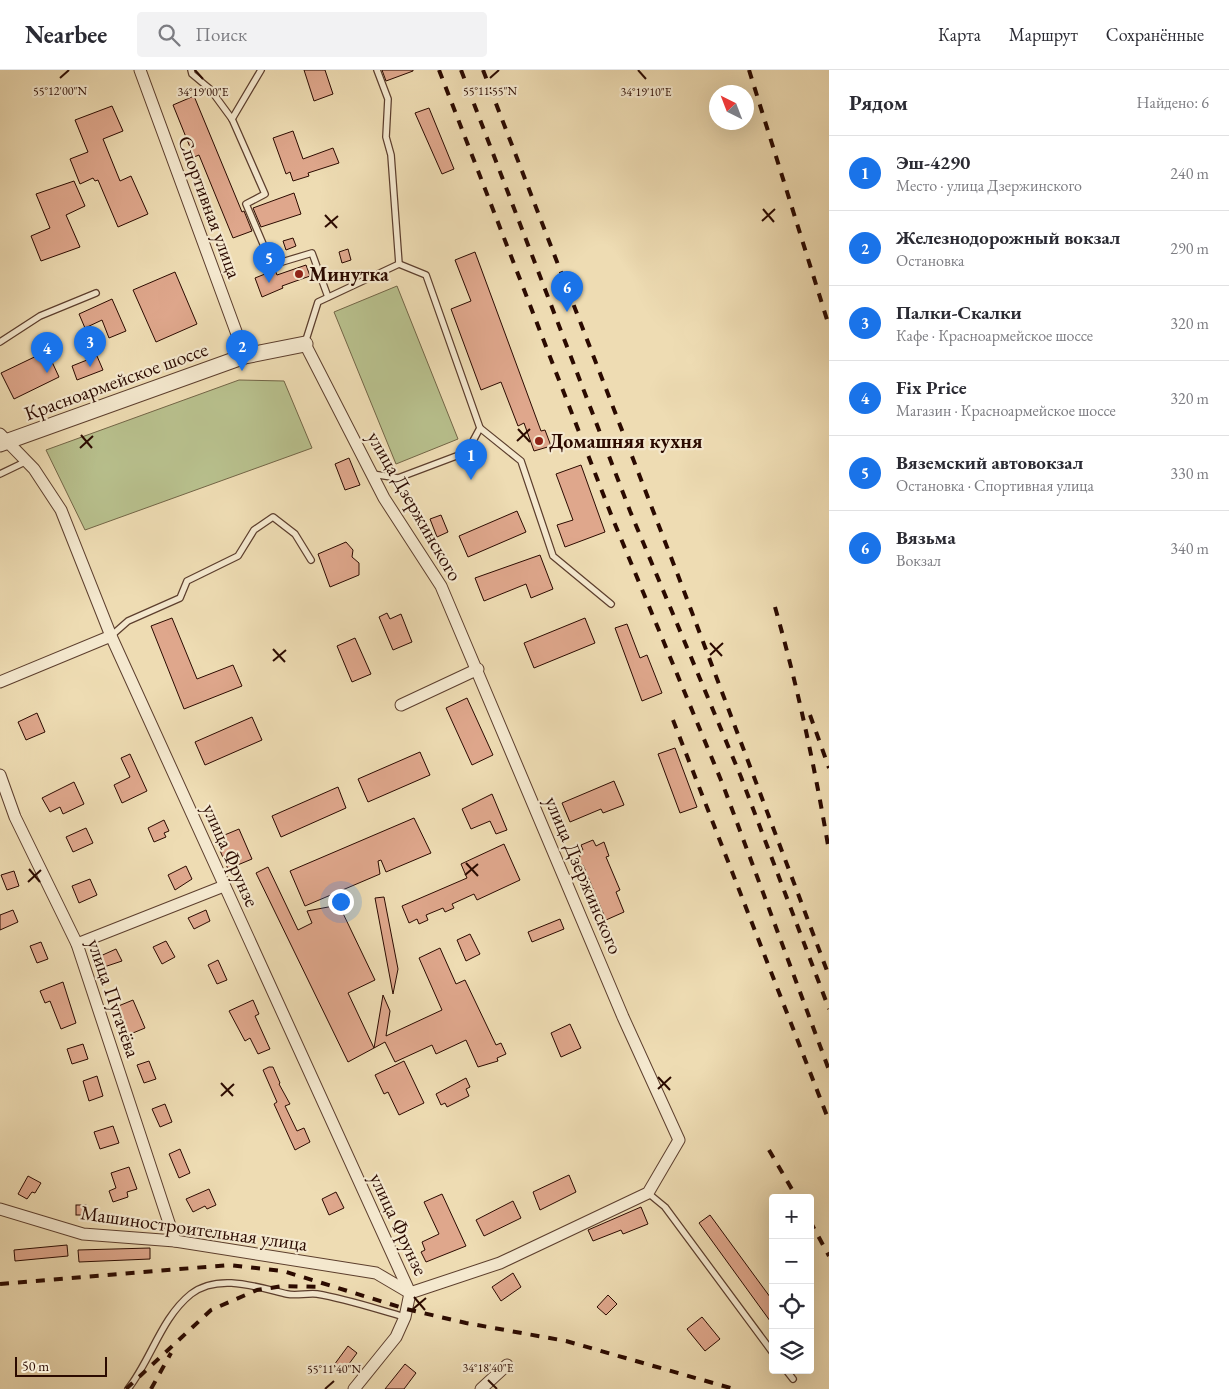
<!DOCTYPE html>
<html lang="ru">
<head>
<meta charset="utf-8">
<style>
  :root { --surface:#fff; --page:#f2f2f3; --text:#2b2b33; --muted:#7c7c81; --line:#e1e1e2; --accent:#1a73e8 }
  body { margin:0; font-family:"EB Garamond",serif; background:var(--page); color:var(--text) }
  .controls { position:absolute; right:15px; bottom:15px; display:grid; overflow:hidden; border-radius:5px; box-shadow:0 5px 20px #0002 }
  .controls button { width:45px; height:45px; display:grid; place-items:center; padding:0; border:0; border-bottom:1px solid var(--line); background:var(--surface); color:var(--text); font:25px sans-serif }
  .compass { position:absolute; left:709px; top:15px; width:45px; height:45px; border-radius:50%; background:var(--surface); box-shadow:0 5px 20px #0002; rotate:318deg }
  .scale { position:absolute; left:15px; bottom:12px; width:92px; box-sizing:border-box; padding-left:5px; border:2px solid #2b0a00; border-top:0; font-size:14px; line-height:18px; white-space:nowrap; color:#2b0a00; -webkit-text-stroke:4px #f4e8ce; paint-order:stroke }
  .you { position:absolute; left:340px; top:831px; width:18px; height:18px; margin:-12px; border:4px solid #fff; border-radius:50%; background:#1a73e8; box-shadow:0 0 0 8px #1a73e833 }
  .badge { display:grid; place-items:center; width:32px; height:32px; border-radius:50%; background:var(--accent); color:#fff; font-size:16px; font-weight:700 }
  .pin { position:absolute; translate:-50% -41px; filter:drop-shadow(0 1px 2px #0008) }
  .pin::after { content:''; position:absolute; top:26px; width:18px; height:15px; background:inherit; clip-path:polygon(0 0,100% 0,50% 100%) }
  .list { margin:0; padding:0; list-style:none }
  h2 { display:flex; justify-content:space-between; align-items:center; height:65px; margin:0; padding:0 20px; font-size:21px }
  h2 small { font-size:16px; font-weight:400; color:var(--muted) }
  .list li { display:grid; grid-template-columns:32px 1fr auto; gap:15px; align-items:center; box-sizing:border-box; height:75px; padding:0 20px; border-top:1px solid var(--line) }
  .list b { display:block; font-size:19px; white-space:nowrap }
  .list p { margin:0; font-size:16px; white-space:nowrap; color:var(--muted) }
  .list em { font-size:16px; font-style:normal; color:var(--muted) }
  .icon { flex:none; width:28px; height:28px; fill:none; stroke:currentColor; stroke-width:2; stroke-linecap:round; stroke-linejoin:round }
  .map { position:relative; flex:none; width:829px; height:1319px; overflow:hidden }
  header { display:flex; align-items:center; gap:30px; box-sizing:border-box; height:70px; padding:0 25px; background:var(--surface); border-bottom:1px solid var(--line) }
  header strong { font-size:24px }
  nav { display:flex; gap:28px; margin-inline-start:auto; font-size:18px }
  .search { width:350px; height:45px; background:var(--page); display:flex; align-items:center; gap:12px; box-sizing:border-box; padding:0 18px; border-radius:5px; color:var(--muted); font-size:19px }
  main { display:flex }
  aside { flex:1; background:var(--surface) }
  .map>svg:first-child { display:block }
</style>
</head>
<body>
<header>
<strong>Nearbee</strong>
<div class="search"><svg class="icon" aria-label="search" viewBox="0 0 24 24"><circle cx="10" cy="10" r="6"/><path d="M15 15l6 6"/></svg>Поиск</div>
<nav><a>Карта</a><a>Маршрут</a><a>Сохранённые</a></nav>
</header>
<main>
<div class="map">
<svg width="829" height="1319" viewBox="0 0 829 1319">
  <rect width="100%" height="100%" fill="#eedcb3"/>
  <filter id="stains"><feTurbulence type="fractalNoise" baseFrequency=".004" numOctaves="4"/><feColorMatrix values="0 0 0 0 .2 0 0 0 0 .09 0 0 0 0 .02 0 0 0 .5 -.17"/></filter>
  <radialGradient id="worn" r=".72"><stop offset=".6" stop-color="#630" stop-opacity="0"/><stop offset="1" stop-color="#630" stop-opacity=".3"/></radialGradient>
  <g fill="#b8c08d" stroke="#726546">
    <polygon points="397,216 458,369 396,394 334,242"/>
    <polygon points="239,310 284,311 312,378 85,460 46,380"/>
  </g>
  <g fill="#dfa78c" stroke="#2b0a00">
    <polygon points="304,0 325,0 333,24 314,31"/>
    <polygon points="382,0 413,0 413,1 386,11"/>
    <polygon points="194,26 242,142 244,141 252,161 233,168 199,85 194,87 173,35"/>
    <polygon points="112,36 123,61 103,69 120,111 131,106 148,144 118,157 98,110 95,111 93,108 80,114 70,89 88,82 75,50"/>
    <polygon points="429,38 454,99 442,104 415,43"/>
    <polygon points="293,61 303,89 333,78 339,93 308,103 309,106 293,111 290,102 286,104 273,68"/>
    <polygon points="74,111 85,136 66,145 80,177 41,191 31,166 50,158 36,124"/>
    <polygon points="294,123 301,144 261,157 253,138"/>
    <polygon points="293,168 296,176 286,180 283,171"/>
    <polygon points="348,179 351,190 342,193 339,182"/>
    <polygon points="475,182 541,361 545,360 551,376 534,381 524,353 518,356 501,312 481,320 451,239 471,231 455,190"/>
    <polygon points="306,195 310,206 282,216 283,218 262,227 255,208 275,200 277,205"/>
    <polygon points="175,202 197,254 156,272 133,220"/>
    <polygon points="112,229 126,261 109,268 102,250 85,258 79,244"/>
    <polygon points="47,281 59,307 14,329 1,303"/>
    <polygon points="97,286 103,300 77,310 72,296"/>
    <polygon points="349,388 360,415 345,420 335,394"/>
    <polygon points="581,395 605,462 565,477 557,455 573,450 556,404"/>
    <polygon points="517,441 526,462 468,487 459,466"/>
    <polygon points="441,445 448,462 437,467 430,449"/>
    <polygon points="346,472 353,480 352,487 359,493 359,505 330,517 318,484"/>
    <polygon points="540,485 553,519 531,528 526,514 484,531 475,508"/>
    <polygon points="387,543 390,549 401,544 412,572 393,580 379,547"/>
    <polygon points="172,548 197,609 233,595 242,616 184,639 151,556"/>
    <polygon points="585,548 595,573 534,598 524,573"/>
    <polygon points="627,554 640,588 647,585 662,623 642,631 615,558"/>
    <polygon points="355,568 371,604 352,612 337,576"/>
    <polygon points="467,628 493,685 472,695 446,638"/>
    <polygon points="37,643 45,662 26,670 18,652"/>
    <polygon points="252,647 262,670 205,695 195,672"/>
    <polygon points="675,678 697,737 680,743 658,684"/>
    <polygon points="420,682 430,705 368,732 358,709"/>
    <polygon points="130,684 147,721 122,733 114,715 130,707 121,688"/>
    <polygon points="614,711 624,735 603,743 601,739 570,752 562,733"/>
    <polygon points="74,712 84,734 63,744 60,737 50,742 42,728"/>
    <polygon points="338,717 346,738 281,767 272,746"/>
    <polygon points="492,724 507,760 496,764 490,751 471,759 462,739"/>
    <polygon points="414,748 431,783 386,802 381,790 378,791 380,804 305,836 290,801"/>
    <polygon points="164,750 169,761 164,763 166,767 154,772 148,758"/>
    <polygon points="86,758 93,773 73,782 66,767"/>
    <polygon points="239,759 252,789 228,799 215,769"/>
    <polygon points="593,770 596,776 604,772 609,786 606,787 620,820 616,822 624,842 606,850 583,795 578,797 574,789 580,787 578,782 583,780 581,775"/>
    <polygon points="504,774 520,810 477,830 474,824 452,834 454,838 445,842 443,838 426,845 428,850 419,854 417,849 409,853 402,836 467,808 461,794"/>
    <polygon points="186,796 192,809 175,820 168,805"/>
    <polygon points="268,797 298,860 312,853 307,841 339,835 375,910 348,923 374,978 348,992 256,803"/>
    <polygon points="14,801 19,816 7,820 1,805"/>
    <polygon points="90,809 97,825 79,833 72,816"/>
    <polygon points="384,827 398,899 393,924 375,828"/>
    <polygon points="13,840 18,852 0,860 0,845"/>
    <polygon points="206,840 210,851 194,859 188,848"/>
    <polygon points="560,849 564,859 532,872 528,862"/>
    <polygon points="470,864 480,884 466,891 457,870"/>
    <polygon points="166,871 175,887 162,894 153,877"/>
    <polygon points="41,872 48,889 37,893 30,876"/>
    <polygon points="440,878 456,914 465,910 496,975 501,973 506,984 497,988 498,991 478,997 466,970 436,984 432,975 395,992 385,972 374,978 383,925 390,941 386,966 442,940 419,888"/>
    <polygon points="116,879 122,891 101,898 96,888"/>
    <polygon points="218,890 227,910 217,914 208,895"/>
    <polygon points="63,912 76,953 61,959 50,931 45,933 40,921"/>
    <polygon points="133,930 145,958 128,965 116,937"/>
    <polygon points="253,930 259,944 255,946 270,979 258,984 250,968 245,971 229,941"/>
    <polygon points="570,954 581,978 561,987 551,963"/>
    <polygon points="83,974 88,989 72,994 67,979"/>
    <polygon points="149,991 156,1009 144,1013 137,995"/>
    <polygon points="404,991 424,1033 399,1045 388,1022 384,1024 375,1005"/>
    <polygon points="269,997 273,997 280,1013 279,1014 290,1034 285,1036 297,1061 304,1058 310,1072 295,1080 274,1034 277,1032 263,1000"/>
    <polygon points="97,1006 103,1026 89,1031 83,1011"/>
    <polygon points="466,1008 470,1017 466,1019 469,1026 447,1037 445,1033 441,1035 436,1024"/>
    <polygon points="165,1034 172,1052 160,1057 152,1039"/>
    <polygon points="113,1056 119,1073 100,1079 94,1062"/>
    <polygon points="180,1079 190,1103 179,1108 169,1084"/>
    <polygon points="129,1097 137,1119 127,1122 128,1127 113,1132 109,1121 116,1118 111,1103"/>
    <polygon points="569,1105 576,1122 540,1140 533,1122"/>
    <polygon points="28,1106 41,1113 35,1123 32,1122 27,1129 18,1124"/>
    <polygon points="209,1119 216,1135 207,1139 205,1136 193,1142 186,1129"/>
    <polygon points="336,1122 344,1138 329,1145 322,1129"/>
    <polygon points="442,1124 466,1176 426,1192 421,1182 425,1180 422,1172 439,1164 424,1132"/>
    <polygon points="513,1131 521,1148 484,1166 476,1150"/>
    <rect x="76" y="1135" width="10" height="10"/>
    <polygon points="641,1137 648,1154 623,1164 621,1160 593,1171 588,1160"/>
    <polygon points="710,1145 773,1231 773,1255 699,1153"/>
    <polygon points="67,1175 68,1186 15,1191 14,1180"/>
    <polygon points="150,1178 150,1189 79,1192 78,1180"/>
    <polygon points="513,1203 521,1217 501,1231 492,1217"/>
    <polygon points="608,1225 617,1234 606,1245 597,1237"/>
    <polygon points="702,1247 720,1269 705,1281 687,1259"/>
    <polygon points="348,1276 357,1283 343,1302 334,1295"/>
    <polygon points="405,1294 416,1303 404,1319 385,1319"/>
  </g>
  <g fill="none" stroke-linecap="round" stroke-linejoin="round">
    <defs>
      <g id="service">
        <polyline points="191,0 192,4 210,19 232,49 265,124 246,134 272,195 312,183 328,227"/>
        <polyline points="377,0 388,29 386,67 391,85 399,194"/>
        <polyline points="232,49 261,0"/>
        <polyline points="0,272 40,246 96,223"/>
        <polyline points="305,273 318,232 399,194 426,205 480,358 467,382 398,408 372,404"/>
        <polyline points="480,358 521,391 553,486 611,534"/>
        <polyline points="0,404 27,391"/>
        <polyline points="111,566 128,551 180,528 187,511 238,486 254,460 273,447 295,464 311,490"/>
        <polyline points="648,1123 665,1137 773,1283"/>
        <polyline points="786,1300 793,1309"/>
        <path d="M 128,1319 C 151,1290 161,1248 191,1224 C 218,1203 257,1217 287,1224 C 296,1226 307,1223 317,1224 C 347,1229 376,1239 405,1247"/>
      </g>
      <g id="minor">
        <polyline points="140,0 245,286"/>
        <polyline points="305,274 384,428 441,516 623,947 679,1070 648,1123 500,1193 410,1223"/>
        <polyline points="0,364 34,399 61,440 111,566 410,1223"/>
        <polyline points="0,612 111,566"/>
        <polyline points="401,635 478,599"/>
        <polyline points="0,705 15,747 77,874 175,1171"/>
        <polyline points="77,874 224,816"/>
        <polyline points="0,1139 83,1164 175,1171 376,1203 410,1223"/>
        <polyline points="354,1319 396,1267 405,1247 410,1223"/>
        <polyline points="481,1319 507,1295"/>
      </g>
      <polyline id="tertiary" points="0,374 245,286 305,274"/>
    </defs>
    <use href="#service" stroke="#5c3e2d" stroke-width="8"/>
    <use href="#minor" stroke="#5c3e2d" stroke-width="13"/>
    <use href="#tertiary" stroke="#5c3e2d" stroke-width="17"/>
    <use href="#service" stroke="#f4e8ce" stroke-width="5.5"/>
    <use href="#minor" stroke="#f4e8ce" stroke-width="11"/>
    <use href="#tertiary" stroke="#f4e8ce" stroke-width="15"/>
    <g stroke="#2b0a00" stroke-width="4" stroke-dasharray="9 9" stroke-linecap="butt">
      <polyline points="439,0 612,447 723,715 829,1000"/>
      <polyline points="461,0 630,441 741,707 829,939"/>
      <polyline points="483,0 679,508 829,906"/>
      <polyline points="749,0 829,256"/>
      <path d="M 775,537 C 798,618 815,698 829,781"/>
      <polyline points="810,645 829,698"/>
      <polyline points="673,650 829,1051"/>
      <polyline points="769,1080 797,1128"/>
      <polyline points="810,1151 829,1186"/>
      <polyline points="0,1214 229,1195 283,1201 406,1239 466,1253 566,1271 734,1319"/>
      <polyline points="126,1319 211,1240 257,1220 283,1216 321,1217"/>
      <polyline points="151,1319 171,1283"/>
    </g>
  </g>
  <path fill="none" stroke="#2b0a00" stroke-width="2" d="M 195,0 L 203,9M 638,0 L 646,9M 60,8 L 69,0M 490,8 L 499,0M 763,139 L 774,152M 325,145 L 337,158M 762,151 L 775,139M 325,157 L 338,146M 518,359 L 530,372M 81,365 L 92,378M 517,371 L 530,359M 80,378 L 93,366M 710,573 L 722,586M 273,579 L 285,592M 710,585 L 723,573M 273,591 L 286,580M 466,793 L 478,806M 29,799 L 40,812M 465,805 L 478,794M 28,812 L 41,800M 658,1007 L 670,1020M 221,1013 L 233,1026M 658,1019 L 671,1007M 221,1026 L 234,1014M 414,1227 L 425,1240M 413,1239 L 426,1228M 488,1310 L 497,1319M 325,1319 L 334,1311"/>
  <g fill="#8f2418" stroke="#f4e8ce" stroke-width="2">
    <circle cx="299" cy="204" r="5"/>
    <circle cx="539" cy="371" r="5"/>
  </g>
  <g text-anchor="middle" stroke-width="4.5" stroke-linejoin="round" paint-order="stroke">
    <g font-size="20" fill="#2b0a00" stroke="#f4e8ce">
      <text transform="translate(210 137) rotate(70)" y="7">Спортивная улица</text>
      <text transform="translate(116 311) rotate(-20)" y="7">Красноармейское шоссе</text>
      <text transform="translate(415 436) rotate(60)" y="7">улица Дзержинского</text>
      <text transform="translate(231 785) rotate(66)" y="7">улица Фрунзе</text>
      <text transform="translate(584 805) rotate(67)" y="7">улица Дзержинского</text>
      <text transform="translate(114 928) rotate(71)" y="7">улица Пугачёва</text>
      <text transform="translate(399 1154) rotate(65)" y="7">улица Фрунзе</text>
      <text transform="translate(194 1158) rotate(8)" y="7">Машиностроительная улица</text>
    </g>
    <g font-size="20" font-weight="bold" fill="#2b0a00" stroke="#f4e8ce" text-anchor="start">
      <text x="309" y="211">Минутка</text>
      <text x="549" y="378">Домашняя кухня</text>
    </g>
  </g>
  <g font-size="12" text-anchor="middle" fill="#2b0a00" stroke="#f4e8ce" stroke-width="4.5" stroke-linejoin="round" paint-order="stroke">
    <text x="60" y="25">55°12'00"N</text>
    <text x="490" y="25">55°11'55"N</text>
    <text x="203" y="26">34°19'00"E</text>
    <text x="646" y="26">34°19'10"E</text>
    <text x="488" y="1302">34°18'40"E</text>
    <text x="334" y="1303">55°11'40"N</text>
  </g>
  <rect width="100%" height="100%" filter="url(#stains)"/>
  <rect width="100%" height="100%" fill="url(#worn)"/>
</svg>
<div class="controls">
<button>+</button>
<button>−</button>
<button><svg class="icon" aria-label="locate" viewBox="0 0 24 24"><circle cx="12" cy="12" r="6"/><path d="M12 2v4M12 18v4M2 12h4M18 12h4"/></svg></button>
<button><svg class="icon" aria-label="layers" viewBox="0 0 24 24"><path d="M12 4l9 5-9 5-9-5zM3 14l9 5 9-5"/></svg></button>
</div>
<svg class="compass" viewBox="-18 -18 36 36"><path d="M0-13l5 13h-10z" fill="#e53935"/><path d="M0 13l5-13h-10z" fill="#7c7c81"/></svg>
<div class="scale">50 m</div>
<div class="you"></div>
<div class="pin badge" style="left:471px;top:410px">1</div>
<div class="pin badge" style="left:242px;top:301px">2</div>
<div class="pin badge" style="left:90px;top:297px">3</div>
<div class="pin badge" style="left:47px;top:303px">4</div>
<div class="pin badge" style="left:269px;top:213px">5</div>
<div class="pin badge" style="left:567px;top:242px">6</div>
</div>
<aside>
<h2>Рядом<small>Найдено: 6</small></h2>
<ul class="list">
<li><span class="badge">1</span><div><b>Эш-4290</b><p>Место · улица Дзержинского</p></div><em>240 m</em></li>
<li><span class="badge">2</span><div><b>Железнодорожный вокзал</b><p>Остановка</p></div><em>290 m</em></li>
<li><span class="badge">3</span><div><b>Палки-Скалки</b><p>Кафе · Красноармейское шоссе</p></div><em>320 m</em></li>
<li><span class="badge">4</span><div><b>Fix Price</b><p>Магазин · Красноармейское шоссе</p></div><em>320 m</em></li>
<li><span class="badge">5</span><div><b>Вяземский автовокзал</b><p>Остановка · Спортивная улица</p></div><em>330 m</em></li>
<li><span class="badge">6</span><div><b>Вязьма</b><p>Вокзал</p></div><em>340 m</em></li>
</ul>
</aside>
</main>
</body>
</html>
